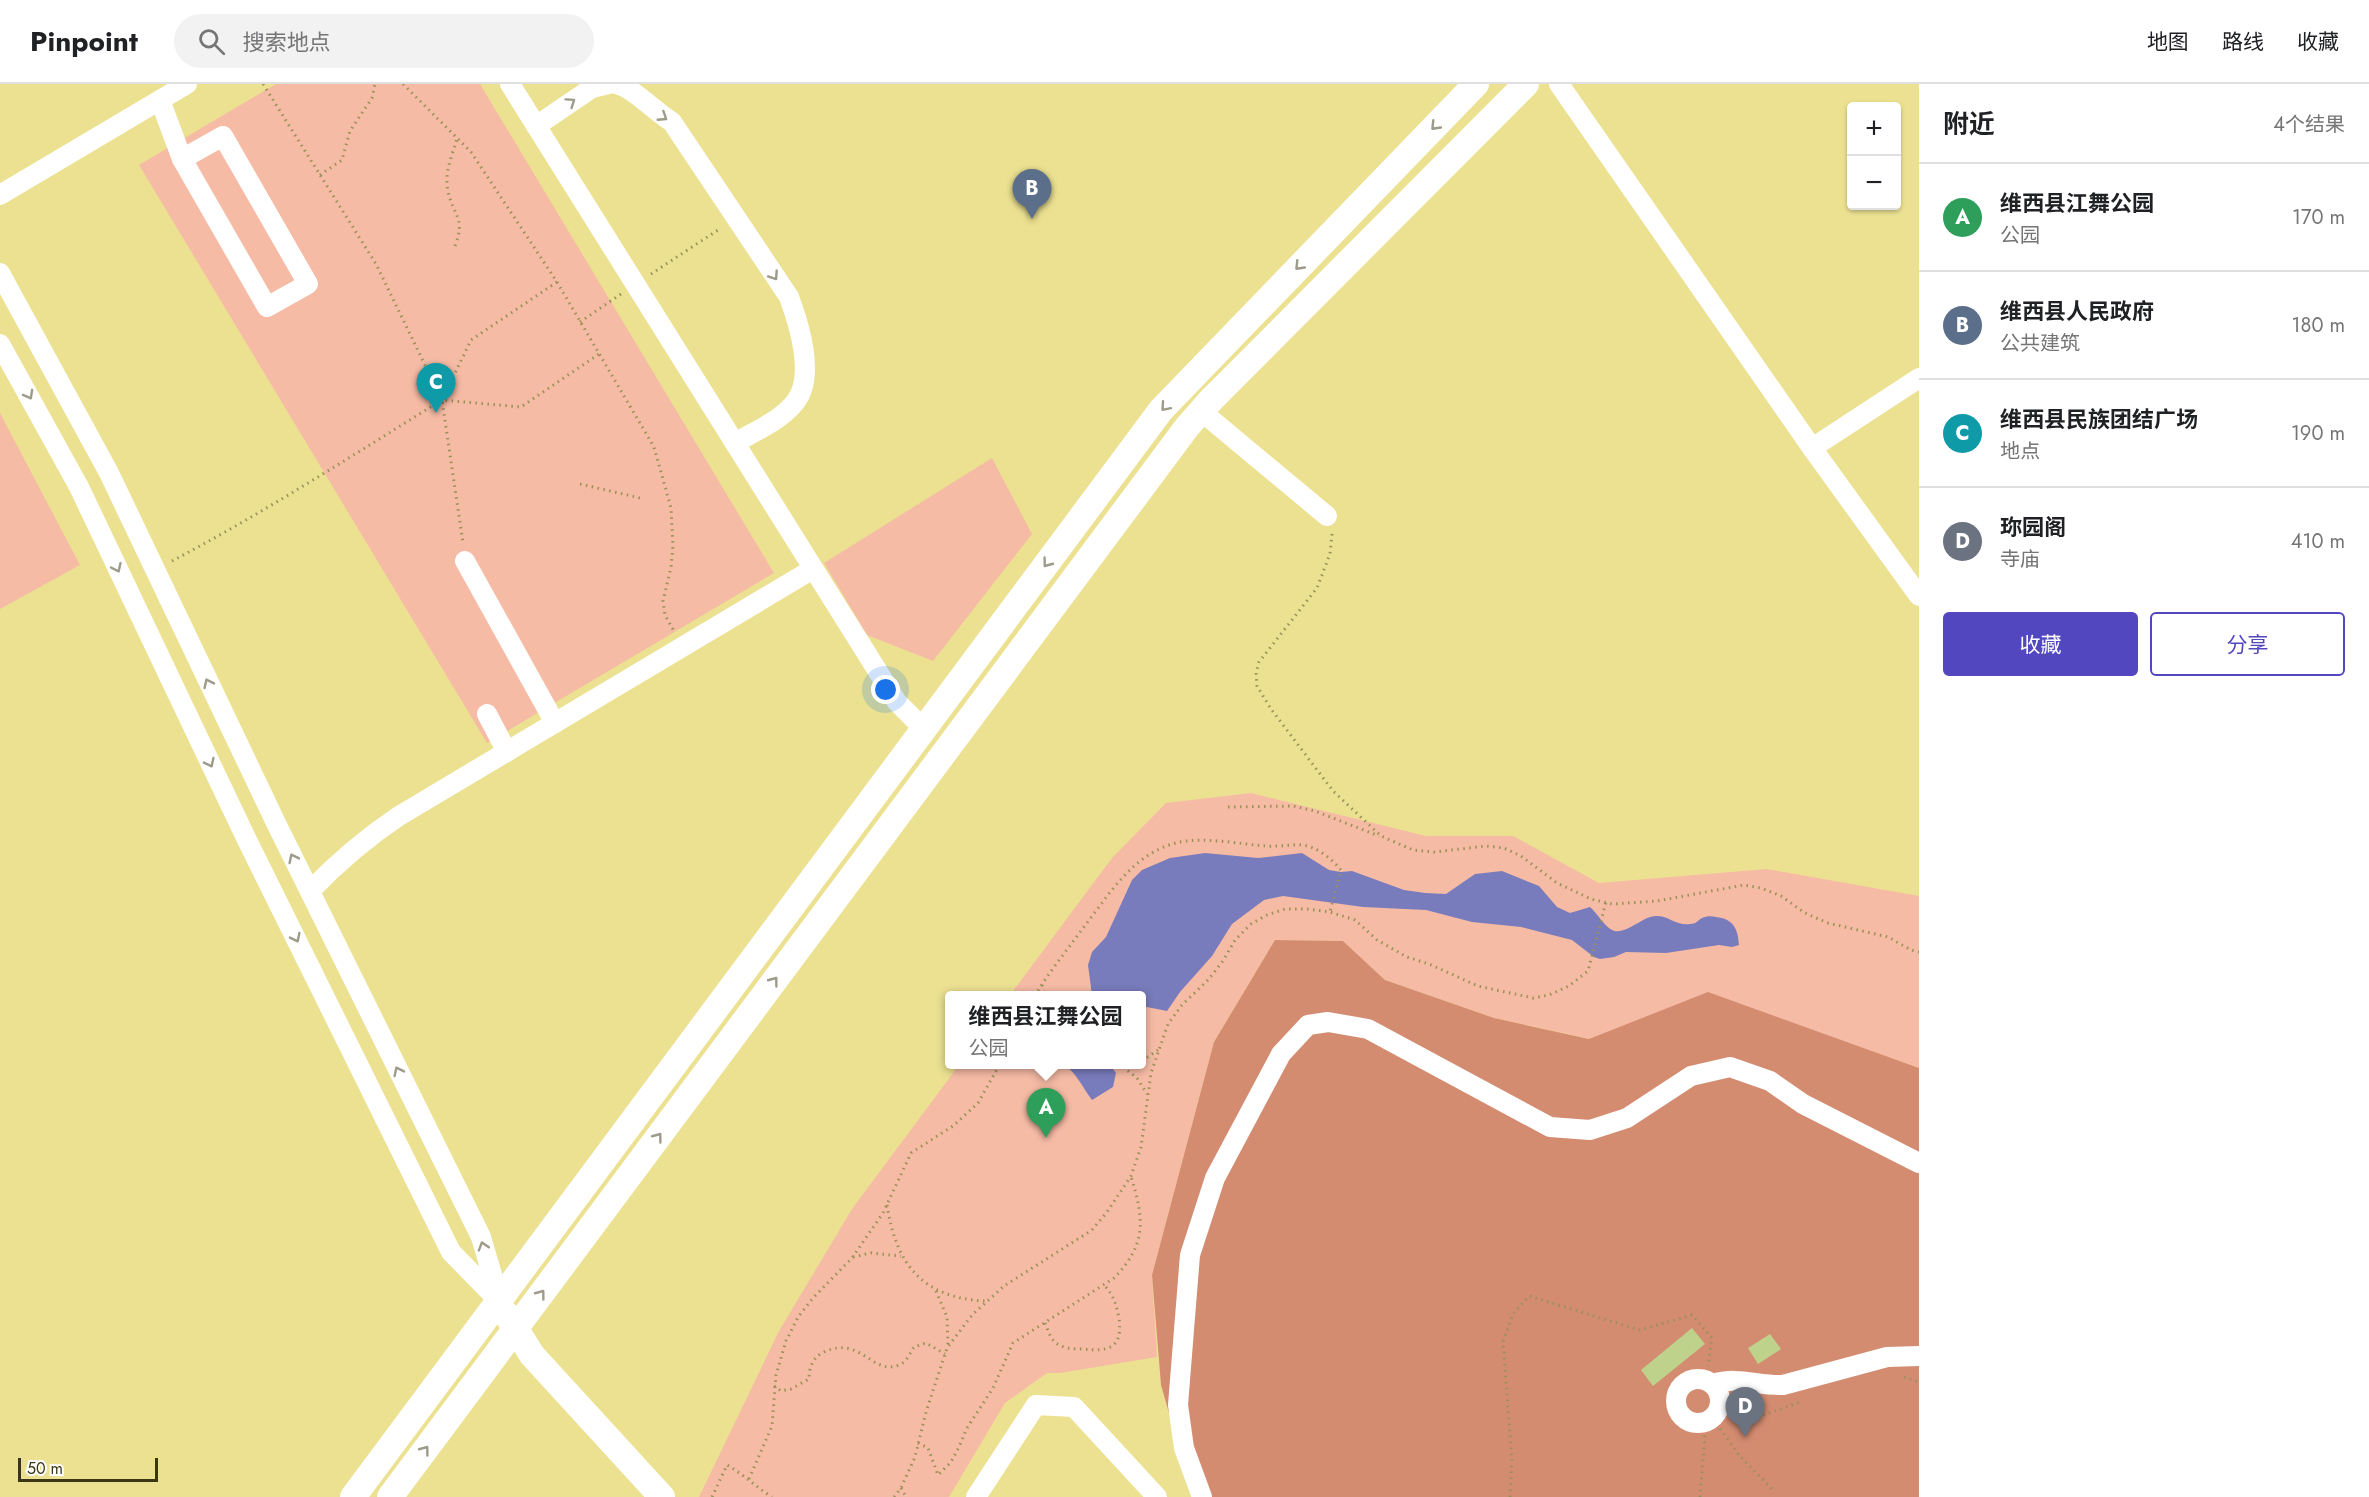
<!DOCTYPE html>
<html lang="zh">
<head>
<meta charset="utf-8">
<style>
  :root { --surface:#fff; --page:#f2f2f2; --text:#202124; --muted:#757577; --line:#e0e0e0; --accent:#5247be }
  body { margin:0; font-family:Jost,"Noto Sans SC",sans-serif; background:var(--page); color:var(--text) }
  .controls { position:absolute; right:18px; top:18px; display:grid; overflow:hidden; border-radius:6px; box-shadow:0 2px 4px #0004 }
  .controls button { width:54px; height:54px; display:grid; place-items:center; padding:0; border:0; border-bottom:2px solid var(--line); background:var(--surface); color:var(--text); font:30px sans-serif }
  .scale { position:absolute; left:18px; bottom:15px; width:140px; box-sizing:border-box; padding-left:6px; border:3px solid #3b3715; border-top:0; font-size:16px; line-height:21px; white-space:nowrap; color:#3b3715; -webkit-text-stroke:4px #fff; paint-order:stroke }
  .you { position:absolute; left:886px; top:606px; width:21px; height:21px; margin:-15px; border:4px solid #fff; border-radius:50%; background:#1a73e8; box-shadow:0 0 0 9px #1a73e833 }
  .badge { display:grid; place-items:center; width:39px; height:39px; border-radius:50%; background:var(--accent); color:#fff; font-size:20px; font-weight:700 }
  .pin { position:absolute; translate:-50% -50px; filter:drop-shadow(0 2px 3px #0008) }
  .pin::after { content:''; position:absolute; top:32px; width:21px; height:18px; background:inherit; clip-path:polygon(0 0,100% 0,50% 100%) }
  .popup { position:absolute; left:945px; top:907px; width:201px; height:78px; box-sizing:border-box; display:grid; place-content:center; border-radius:6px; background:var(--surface); filter:drop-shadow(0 2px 4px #0005); font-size:20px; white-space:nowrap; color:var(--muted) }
  .popup b { font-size:22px; color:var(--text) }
  .popup::after { content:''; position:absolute; left:50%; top:100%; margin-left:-12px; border:12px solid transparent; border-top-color:var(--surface) }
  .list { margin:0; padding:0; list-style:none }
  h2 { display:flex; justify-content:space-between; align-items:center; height:78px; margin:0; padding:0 24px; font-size:26px }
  h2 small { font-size:20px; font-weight:400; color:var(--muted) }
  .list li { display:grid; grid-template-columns:39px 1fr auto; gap:18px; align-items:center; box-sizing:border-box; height:108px; padding:0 24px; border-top:2px solid var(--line) }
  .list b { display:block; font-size:22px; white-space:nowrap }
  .list p { margin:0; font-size:20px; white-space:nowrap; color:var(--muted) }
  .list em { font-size:20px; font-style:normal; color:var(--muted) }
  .actions { display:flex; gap:12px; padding:18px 24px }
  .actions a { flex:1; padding:14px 0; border:2px solid var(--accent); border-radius:6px; text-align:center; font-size:21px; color:var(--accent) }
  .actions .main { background:var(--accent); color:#fff }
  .icon { flex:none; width:33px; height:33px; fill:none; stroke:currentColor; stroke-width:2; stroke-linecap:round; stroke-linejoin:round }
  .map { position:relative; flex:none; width:1919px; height:1413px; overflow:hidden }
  header { display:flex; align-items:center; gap:36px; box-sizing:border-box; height:84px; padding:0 30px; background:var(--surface); border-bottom:2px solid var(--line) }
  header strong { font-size:28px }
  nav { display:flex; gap:33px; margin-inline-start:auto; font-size:21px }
  .search { width:420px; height:54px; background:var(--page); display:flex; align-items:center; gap:15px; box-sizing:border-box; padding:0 21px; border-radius:33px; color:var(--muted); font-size:22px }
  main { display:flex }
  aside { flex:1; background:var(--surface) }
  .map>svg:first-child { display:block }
</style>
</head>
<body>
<header>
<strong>Pinpoint</strong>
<div class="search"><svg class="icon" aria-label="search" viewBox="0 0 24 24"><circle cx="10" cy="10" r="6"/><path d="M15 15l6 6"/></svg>搜索地点</div>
<nav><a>地图</a><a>路线</a><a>收藏</a></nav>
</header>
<main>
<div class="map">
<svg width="1919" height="1413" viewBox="0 0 1919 1413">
  <rect width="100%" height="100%" fill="#ece191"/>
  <g fill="#f6bba5">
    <polygon points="276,0 480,0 774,489 487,659 139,81"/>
    <polygon points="0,329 80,481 0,525"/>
    <polygon points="992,374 1032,450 933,577 867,551 824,479"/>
    <polygon points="1251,709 1426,752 1513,752 1599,799 1767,785 1919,812 1919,984 1708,909 1590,955 1494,934 1385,896 1343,857 1275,856 1214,958 1152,1191 1157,1273 1060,1289 1047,1289 1005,1319 949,1413 699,1413 779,1247 852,1125 959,981 1142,980 1142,912 1010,911 1112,774 1166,719"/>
  </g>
  <polygon fill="#d48c71" points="1275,856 1343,857 1385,896 1494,934 1589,955 1708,908 1919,984 1919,1413 1193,1413 1161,1301 1152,1191 1214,958"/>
  <g fill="#797cbc">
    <path d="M 1205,769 L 1258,774 L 1302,769 L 1329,786 L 1341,788 L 1352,787 L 1404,806 L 1425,809 L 1446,810 L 1475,790 L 1502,787 L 1539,802 L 1557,823 L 1570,829 L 1590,823 C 1597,829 1604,842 1612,846 C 1622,852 1640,836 1650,833 C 1666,828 1674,842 1690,840 C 1696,840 1697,837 1702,834 C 1706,832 1712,832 1716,833 C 1733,835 1738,844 1739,861 L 1732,863 L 1719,861 L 1666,869 L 1626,868 L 1614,873 L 1600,875 L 1594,873 L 1572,856 L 1521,843 L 1472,838 L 1426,826 L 1363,823 L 1283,812 L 1264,816 L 1232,840 L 1212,872 L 1180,908 L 1167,927 L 1142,922 L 1142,912 L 1092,911 L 1088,881 L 1092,868 L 1106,853 L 1132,796 L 1142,786 L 1170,774 Z"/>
    <path d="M 1064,981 L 1110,981 L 1116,989 L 1113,1003 L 1092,1016 C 1082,1003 1077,989 1064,981 Z"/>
  </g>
  <g fill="#bed28b">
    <polygon points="1692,1244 1705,1260 1653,1302 1641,1286"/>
    <polygon points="1770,1250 1781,1265 1758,1280 1748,1264"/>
  </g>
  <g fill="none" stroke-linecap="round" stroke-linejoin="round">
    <g stroke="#999157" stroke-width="3" stroke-dasharray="1.5 4.5" stroke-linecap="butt">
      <polyline points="263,0 376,180 442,316 463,459"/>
      <polyline points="403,0 471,68 557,198 654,363 671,424 673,462 671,483 663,517 665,531 674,547"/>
      <polyline points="320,91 342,76 350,47 372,14 375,0"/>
      <path d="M 455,162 C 466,133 453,132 448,107 C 444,89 452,71 457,55"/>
      <polyline points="651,190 721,144"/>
      <polyline points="557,198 471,256 442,316 521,323 599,270"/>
      <polyline points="580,238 621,210"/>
      <polyline points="580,400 640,414"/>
      <polyline points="1332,450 1330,470 1317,504 1259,578 1256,589 1257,602 1271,625 1333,707 1381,752 1413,766 1434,768 1486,762 1504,764 1521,772 1557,799 1591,815 1612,820 1657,817 1744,801 1761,804 1781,812 1805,829 1828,839 1888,853 1911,866 1919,868"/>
      <path d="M 172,477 C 265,428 353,371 442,316"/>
      <polyline points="1228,723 1293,722 1315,727 1379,752"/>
      <polyline points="1042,901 1045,912"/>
      <path d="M 1035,912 C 1048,889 1065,869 1080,848 C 1108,813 1132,768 1180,758 C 1207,753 1239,760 1266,762 C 1279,763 1291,760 1303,761 C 1317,763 1332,775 1341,786 L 1330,828"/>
      <polyline points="1142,977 1158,966"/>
      <polyline points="1106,980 1123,983 1136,980"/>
      <polyline points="1123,983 1137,994 1147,1010"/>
      <path d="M 887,1121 C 896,1180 922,1214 985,1217"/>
      <polyline points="853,1173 871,1169 901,1172"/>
      <polyline points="936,1207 947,1233 948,1261"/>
      <path d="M 1045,1239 C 1048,1246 1050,1254 1056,1259 C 1064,1265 1074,1265 1083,1265 C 1109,1268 1123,1264 1119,1234 C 1116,1220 1114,1212 1104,1201"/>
      <polyline points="1904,1293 1919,1298"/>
      <path d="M 774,1302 L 781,1307 L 791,1305 L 809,1295 C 809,1283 813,1273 824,1268 C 861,1251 872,1292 899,1281 C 907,1278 910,1269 914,1263 L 926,1259 L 945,1270"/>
      <polyline points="1718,1329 1744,1338 1800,1318"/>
      <polyline points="1713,1335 1739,1371 1772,1405"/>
      <path d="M 918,1359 L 928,1364 L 938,1391 L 951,1378 L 959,1363 L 967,1344 L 993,1304 L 1013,1259 L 1114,1194 C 1146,1161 1145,1136 1131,1093"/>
      <polyline points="749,1395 772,1342 776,1291 786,1257 798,1233 813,1214 852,1174 883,1129 911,1069 953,1042 978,1019 1000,980"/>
      <polyline points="901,1404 906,1413"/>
      <path d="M 712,1413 L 727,1381 C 743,1390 756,1403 772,1413"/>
      <polyline points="894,1413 901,1404 915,1373 926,1328 947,1264 972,1231 1004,1202 1092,1146 1107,1128 1131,1092 1141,1063 1151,989 1168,940 1182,921 1208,896 1223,877 1235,856 1251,840 1267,831 1285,825 1307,825 1330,828 1355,836 1377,856 1407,873 1429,880 1478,902 1533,914 1549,911 1569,902 1588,887 1606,818"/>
      <polyline points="1510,1413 1512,1376 1503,1258 1513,1230 1529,1212 1640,1246 1692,1231 1712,1254 1708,1282"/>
      <polyline points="1700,1413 1706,1339"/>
    </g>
    <g stroke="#fff" stroke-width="20">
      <polyline points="510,0 897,618 924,645"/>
      <path d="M 616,0 C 634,4 654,27 672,38 L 789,213 C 799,240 815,292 796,317 C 782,336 755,347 735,359"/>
      <polyline points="1559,0 1812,364 1919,512"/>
      <polyline points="160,16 182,75"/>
      <polyline points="536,42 592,4 609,0"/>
      <polygon points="223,52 308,200 267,223 182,75"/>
      <polyline points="0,111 187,0"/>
      <polyline points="0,189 109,389 276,739 481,1153 500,1218"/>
      <polyline points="0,260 79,403 246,754 451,1168 498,1216"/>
      <polyline points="1201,327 1327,432"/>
      <polyline points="1812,364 1919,294"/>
      <polyline points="465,477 555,639"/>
      <polyline points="487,630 507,668"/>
      <path d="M 310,807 C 338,778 366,754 399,732 L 813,485"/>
      <circle cx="1698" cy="1317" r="22"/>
      <path d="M 1713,1300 C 1738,1292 1757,1302 1783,1301 L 1887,1273 L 1919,1272"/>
      <polyline points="976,1413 1036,1321 1074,1323 1157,1413"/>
      <polyline points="1202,1413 1184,1364 1178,1321 1190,1171 1215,1094 1281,970 1308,941 1328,938 1368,945 1550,1043 1590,1046 1627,1034 1691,992 1730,983 1770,997 1803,1020 1919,1079"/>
    </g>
    <g stroke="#fff" stroke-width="26">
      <polyline points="507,1231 532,1271 662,1413"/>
      <polyline points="353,1413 1161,326 1476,0"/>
      <polyline points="390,1413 1187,343 1209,318 1526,0"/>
    </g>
  </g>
  <defs><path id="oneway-chevron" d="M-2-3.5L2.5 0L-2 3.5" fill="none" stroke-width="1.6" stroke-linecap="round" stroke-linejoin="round" transform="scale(1.5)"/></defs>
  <g stroke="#9d9b8a">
    <use href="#oneway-chevron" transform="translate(571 18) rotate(-35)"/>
    <use href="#oneway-chevron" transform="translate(663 33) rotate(33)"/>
    <use href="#oneway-chevron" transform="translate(1435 42) rotate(134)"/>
    <use href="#oneway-chevron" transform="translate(1299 182) rotate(134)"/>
    <use href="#oneway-chevron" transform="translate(774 192) rotate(56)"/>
    <use href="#oneway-chevron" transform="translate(29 311) rotate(61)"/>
    <use href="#oneway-chevron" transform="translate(1165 323) rotate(131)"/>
    <use href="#oneway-chevron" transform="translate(1047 479) rotate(127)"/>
    <use href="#oneway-chevron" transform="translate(117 484) rotate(65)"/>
    <use href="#oneway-chevron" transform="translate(208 599) rotate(-116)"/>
    <use href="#oneway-chevron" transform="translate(210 679) rotate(64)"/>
    <use href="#oneway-chevron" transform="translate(293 774) rotate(-116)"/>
    <use href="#oneway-chevron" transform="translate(296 854) rotate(64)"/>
    <use href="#oneway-chevron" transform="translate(774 897) rotate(-53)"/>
    <use href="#oneway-chevron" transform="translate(398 987) rotate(-116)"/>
    <use href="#oneway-chevron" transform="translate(658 1053) rotate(-53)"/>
    <use href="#oneway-chevron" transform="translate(483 1162) rotate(-107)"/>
    <use href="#oneway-chevron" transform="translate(541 1210) rotate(-53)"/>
    <use href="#oneway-chevron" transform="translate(425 1366) rotate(-53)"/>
  </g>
</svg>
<div class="controls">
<button>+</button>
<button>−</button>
</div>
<div class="scale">50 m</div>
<div class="you"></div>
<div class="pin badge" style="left:1046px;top:1054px;background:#2e9e5b">A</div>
<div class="popup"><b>维西县江舞公园</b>公园</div>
<div class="pin badge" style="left:1032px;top:135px;background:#5c6f8a">B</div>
<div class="pin badge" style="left:436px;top:329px;background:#0f9aa8">C</div>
<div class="pin badge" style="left:1745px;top:1353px;background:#6b7280">D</div>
</div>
<aside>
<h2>附近<small>4个结果</small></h2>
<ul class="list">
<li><span class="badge" style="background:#2e9e5b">A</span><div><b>维西县江舞公园</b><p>公园</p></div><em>170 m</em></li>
<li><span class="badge" style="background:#5c6f8a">B</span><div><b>维西县人民政府</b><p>公共建筑</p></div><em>180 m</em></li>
<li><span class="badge" style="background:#0f9aa8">C</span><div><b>维西县民族团结广场</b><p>地点</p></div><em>190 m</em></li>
<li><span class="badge" style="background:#6b7280">D</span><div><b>珎园阁</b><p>寺庙</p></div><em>410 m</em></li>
</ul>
<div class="actions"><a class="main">收藏</a><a>分享</a></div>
</aside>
</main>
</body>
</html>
